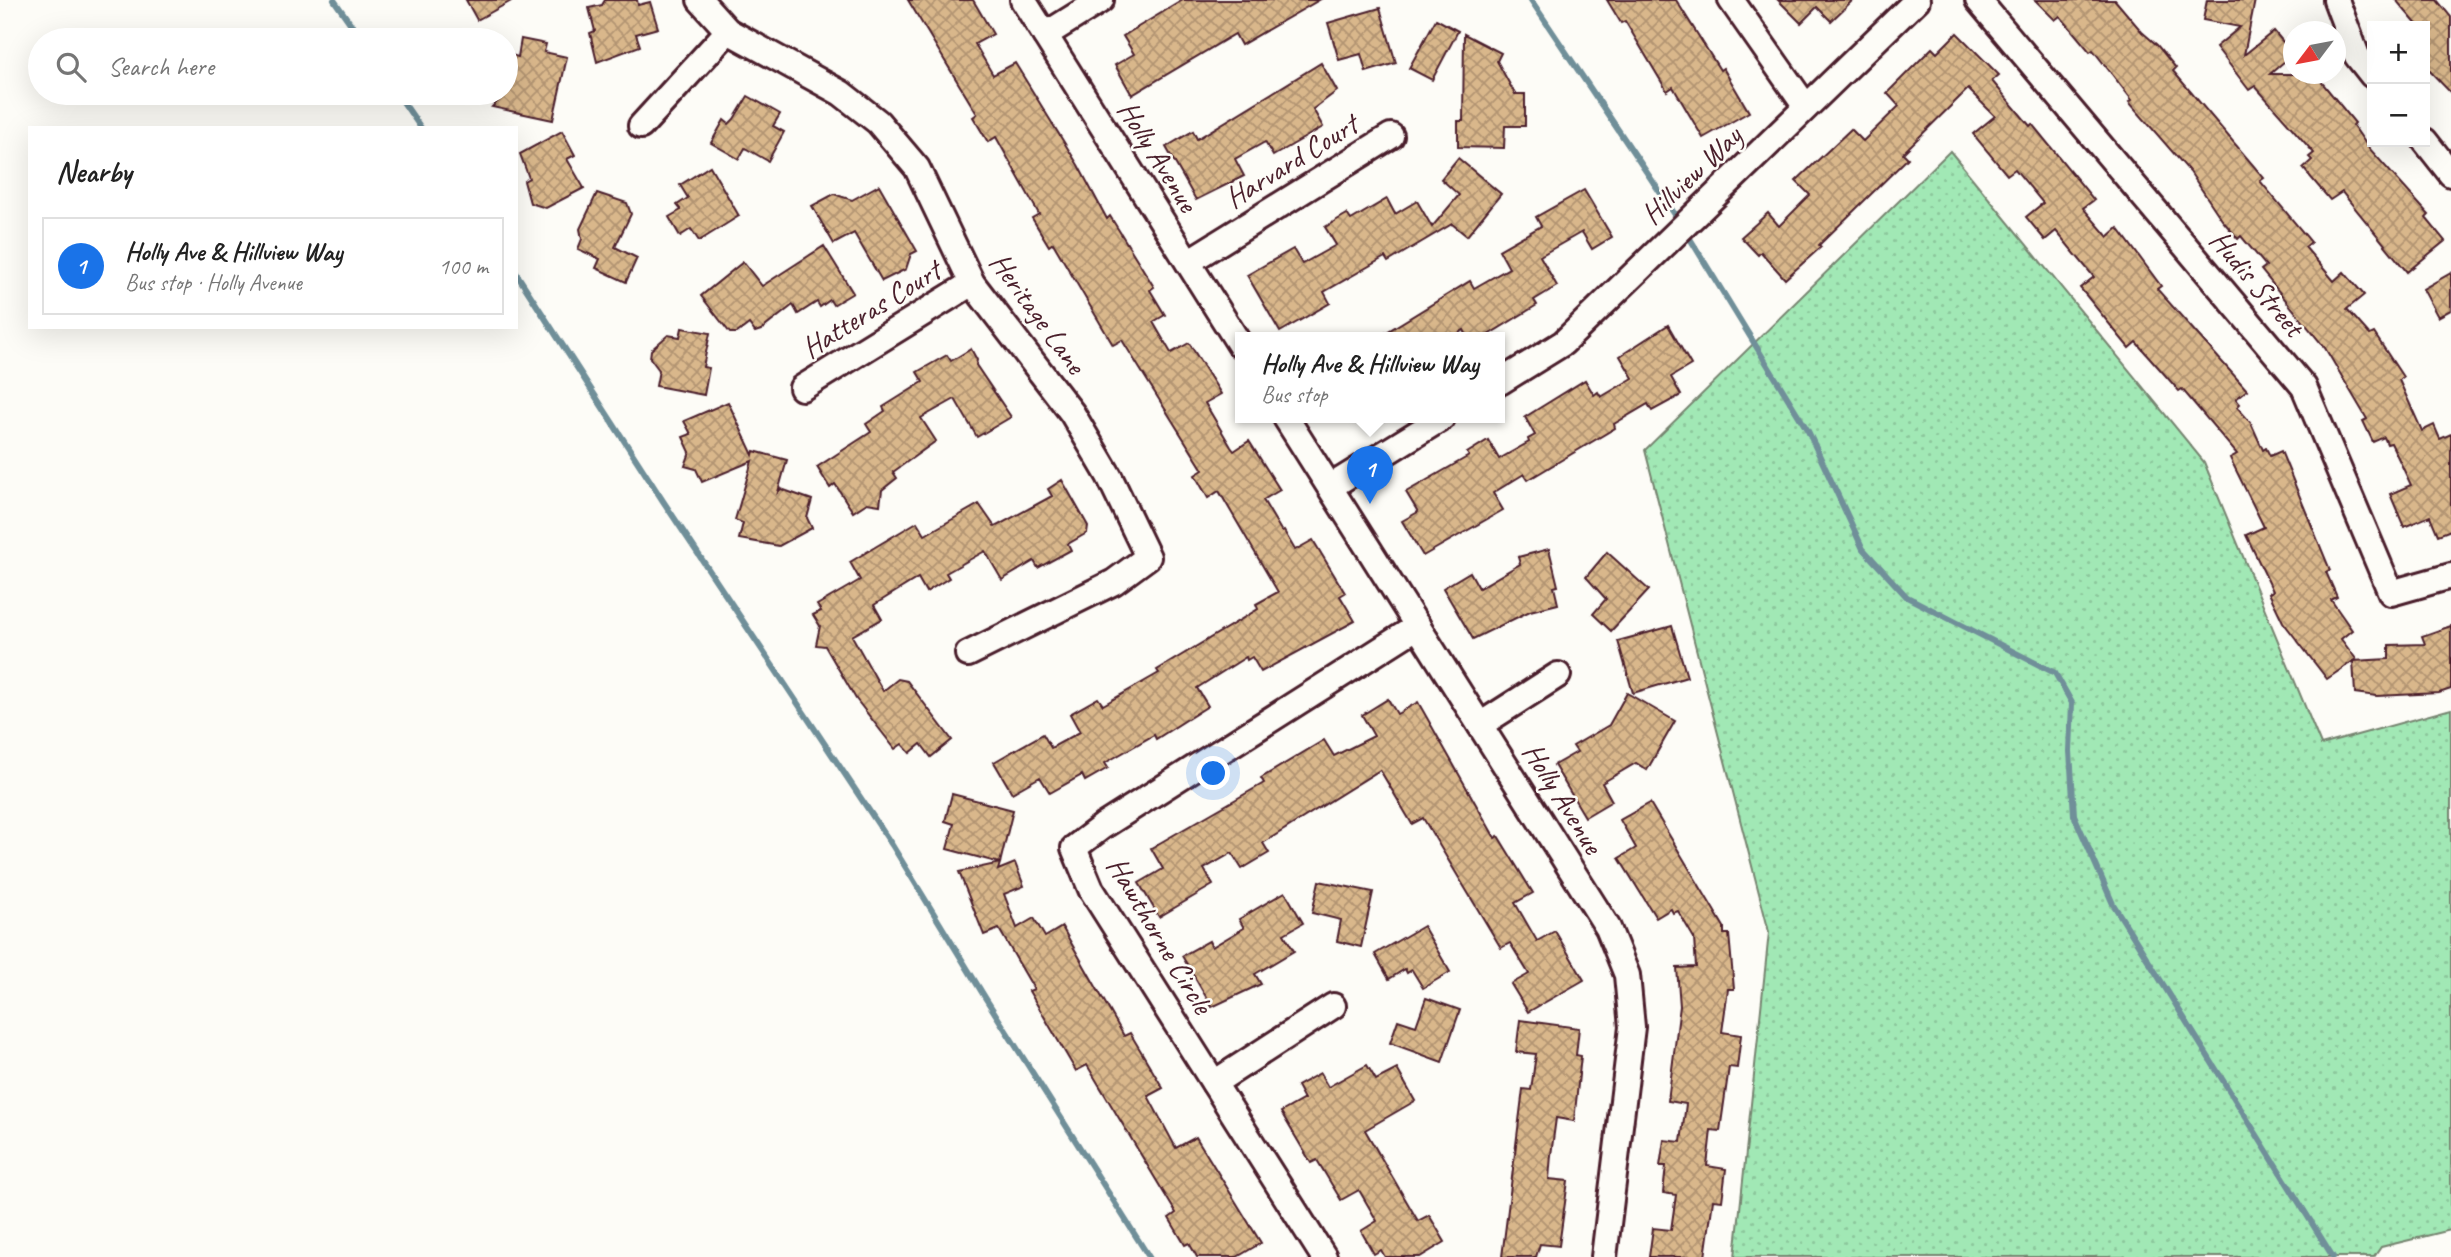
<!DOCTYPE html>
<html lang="en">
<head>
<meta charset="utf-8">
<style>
  :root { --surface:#fff; --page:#f6f6f6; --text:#222; --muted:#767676; --line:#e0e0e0; --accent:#1a73e8 }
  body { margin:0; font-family:Caveat,sans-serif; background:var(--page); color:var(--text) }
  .controls { position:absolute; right:21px; top:21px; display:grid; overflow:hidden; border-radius:0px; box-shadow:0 7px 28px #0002 }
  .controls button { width:63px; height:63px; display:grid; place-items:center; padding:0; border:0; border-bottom:2px solid var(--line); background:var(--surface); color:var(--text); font:35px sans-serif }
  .compass { position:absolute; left:2283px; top:21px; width:63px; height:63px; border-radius:50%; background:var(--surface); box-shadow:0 7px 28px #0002; rotate:238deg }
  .you { position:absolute; left:1214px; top:774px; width:24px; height:24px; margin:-18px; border:5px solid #fff; border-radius:50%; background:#1a73e8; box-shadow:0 0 0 10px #1a73e833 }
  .badge { display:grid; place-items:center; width:46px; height:46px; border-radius:50%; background:var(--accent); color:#fff; font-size:23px; font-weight:700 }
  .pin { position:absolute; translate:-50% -58px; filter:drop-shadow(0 2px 4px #0008) }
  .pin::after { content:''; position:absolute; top:37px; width:24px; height:21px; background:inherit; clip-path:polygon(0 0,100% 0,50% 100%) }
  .popup { position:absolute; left:1235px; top:332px; width:270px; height:91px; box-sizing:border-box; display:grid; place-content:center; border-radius:0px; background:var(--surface); filter:drop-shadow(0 2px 5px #0005); font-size:23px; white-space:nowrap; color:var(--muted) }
  .popup b { font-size:26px; color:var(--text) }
  .popup::after { content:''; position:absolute; left:50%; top:100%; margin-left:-14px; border:14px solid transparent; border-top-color:var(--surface) }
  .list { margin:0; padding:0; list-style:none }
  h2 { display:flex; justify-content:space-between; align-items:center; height:91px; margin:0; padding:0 28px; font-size:30px }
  h2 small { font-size:23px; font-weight:400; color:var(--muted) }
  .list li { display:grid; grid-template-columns:46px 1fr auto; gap:21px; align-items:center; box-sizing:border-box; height:98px; margin:0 14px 14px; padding:0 14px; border:2px solid var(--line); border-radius:0px }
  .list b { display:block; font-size:26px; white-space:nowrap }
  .list p { margin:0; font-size:23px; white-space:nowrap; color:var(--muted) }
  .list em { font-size:23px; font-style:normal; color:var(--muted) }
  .icon { flex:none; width:38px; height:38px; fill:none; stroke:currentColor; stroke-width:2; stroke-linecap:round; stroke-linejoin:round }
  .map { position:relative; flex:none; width:2451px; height:1257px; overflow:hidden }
  .search { position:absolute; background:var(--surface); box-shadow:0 7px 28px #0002; left:28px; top:28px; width:490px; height:77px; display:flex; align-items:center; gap:18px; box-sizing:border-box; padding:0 24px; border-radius:38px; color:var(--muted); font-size:26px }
  .panel { position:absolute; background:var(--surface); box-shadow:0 7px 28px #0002; left:28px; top:126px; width:490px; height:203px; border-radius:0px }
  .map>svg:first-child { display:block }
</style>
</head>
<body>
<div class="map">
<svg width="2451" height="1257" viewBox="0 0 2451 1257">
  <defs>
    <pattern id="grass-dots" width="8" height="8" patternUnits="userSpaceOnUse" patternTransform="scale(1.75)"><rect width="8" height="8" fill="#a1e8b5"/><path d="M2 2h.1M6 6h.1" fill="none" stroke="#8cc79c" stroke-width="1.8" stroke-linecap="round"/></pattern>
    <pattern id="building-cross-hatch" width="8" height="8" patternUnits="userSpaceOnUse" patternTransform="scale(1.75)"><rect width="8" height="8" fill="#d9b78b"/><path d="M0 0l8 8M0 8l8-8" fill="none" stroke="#b29472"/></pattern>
  </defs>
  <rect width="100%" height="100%" fill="#fdfcf7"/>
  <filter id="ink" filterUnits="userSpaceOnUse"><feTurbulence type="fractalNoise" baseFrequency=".0143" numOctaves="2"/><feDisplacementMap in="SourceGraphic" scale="14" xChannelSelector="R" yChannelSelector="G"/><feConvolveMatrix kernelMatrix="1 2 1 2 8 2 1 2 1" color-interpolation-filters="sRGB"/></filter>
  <g filter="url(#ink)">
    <polygon fill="url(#grass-dots)" stroke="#768470" stroke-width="2" points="1950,151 2204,462 2321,745 2451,709 2451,1230 2381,1247 2374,1257 1735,1257 1769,932 1645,450"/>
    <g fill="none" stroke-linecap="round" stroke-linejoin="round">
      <g stroke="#708f99" stroke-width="6">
        <polyline points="334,0 362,40"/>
        <polyline points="1531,0 1680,222"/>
        <polyline points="397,93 421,128"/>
        <polyline points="1686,232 1808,431 1863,549 1907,597 2055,673 2072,703 2070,751 2074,815 2113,904 2333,1257"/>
        <polyline points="516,273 663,501 892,845 986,999 1149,1257"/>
      </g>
    </g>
    <g fill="url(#building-cross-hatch)" stroke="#4a1f2b" stroke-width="2">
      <polygon points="466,0 513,0 477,20"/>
      <polygon points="605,0 637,0 638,5 650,2 658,28 636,34 640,46 597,62 590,33 595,31 589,8 602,5"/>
      <polygon points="908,0 973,0 993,34 975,44 993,75 1015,63 1078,165 1107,219 1110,216 1154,287 1150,290 1165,315 1153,322 1171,353 1189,343 1221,394 1205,403 1231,447 1234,451 1249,441 1280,490 1263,500 1282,532 1284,531 1295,550 1313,540 1345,593 1340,596 1355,621 1261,672 1252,657 1247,660 1246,657 1197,688 1208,706 1156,739 1154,735 1105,763 1108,768 1085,781 1082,775 1050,793 1040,777 1012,793 994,762 1043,734 1051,748 1080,732 1070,714 1098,698 1103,705 1159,673 1157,670 1258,609 1256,604 1278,592 1219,491 1208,498 1195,475 1203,470 1122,340 1113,345 1053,243 1049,246 1032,218 1039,214 996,137 988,142 973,117 977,114"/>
      <polygon points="1183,0 1319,0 1241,45 1235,34 1132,95 1115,65 1134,54 1123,36"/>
      <polygon points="1607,0 1676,0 1720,70 1723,68 1749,112 1703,138 1673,87 1667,91 1625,21 1621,23"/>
      <polygon points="1778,0 1853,0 1831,21 1817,7 1801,23"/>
      <polygon points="2035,0 2115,0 2142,32 2157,45 2176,68 2173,71 2264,178 2260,181 2311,242 2305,247 2334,281 2344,272 2364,295 2347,309 2370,335 2374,333 2403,377 2399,380 2422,431 2434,425 2440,439 2451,434 2451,530 2438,535 2430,516 2404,527 2390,494 2411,485 2391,443 2387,444 2384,437 2373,442 2363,421 2367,419 2325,348 2261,270 2266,266 2241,236 2238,239 2222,220 2190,172 2129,102 2132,100 2093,50 2090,52 2060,16 2055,20"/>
      <polygon points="2207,0 2255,0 2244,55 2274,31 2293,54 2270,74 2315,74 2355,123 2353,125 2368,147 2429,215 2426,218 2445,241 2407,272 2342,192 2330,200 2303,168 2312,160 2309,157 2314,153 2255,86 2249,90 2216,47 2240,27 2203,20"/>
      <polygon points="2396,0 2437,0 2451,17 2451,93 2425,66 2425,26 2418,26"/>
      <polygon points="1380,8 1396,63 1366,72 1361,54 1339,60 1328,23"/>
      <polygon points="1436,19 1458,31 1432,80 1409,68"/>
      <polygon points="1957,33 1999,75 1992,81 2030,126 2032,124 2094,200 2083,208 2108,237 2118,228 2161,286 2157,289 2247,390 2236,399 2240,404 2237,407 2251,423 2263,450 2266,448 2270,456 2281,451 2330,570 2326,572 2337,597 2331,600 2352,630 2341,639 2356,659 2327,679 2283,622 2269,593 2273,591 2246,535 2264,527 2230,458 2237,454 2182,389 2179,391 2136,342 2129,348 2080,288 2094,277 2056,231 2045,240 2026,217 2043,203 2015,169 2007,175 1973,134 1995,116 1968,89 1903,153 1908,158 1819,245 1821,247 1785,279 1761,252 1758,255 1741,237 1768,213 1779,226 1810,195 1796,181 1851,129 1863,141 1899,106 1887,93 1932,48 1937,53"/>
      <polygon points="1464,34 1501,53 1497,61 1515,94 1525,94 1525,126 1505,126 1504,148 1458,147 1458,121 1463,121"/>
      <polygon points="521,39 546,44 544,52 567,57 553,120 492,107 506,93 511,55 518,57"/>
      <polygon points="1321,63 1337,91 1313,109 1323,127 1273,156 1265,142 1235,159 1244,176 1196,200 1166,147 1193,131 1197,139"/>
      <polygon points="748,96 780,114 773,126 784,132 768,161 745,148 739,159 711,143 724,120 729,124 734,119"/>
      <polygon points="562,131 575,155 567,159 584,188 546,208 530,203 524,181 529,178 520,154"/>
      <polygon points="1458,158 1501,194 1467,236 1452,224 1388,262 1385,257 1324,292 1330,303 1280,332 1247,275 1293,249 1302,264 1336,245 1325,227 1347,214 1351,220 1387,199 1395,214 1417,201 1432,227 1459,195 1441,179"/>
      <polygon points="710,166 739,216 699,241 691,229 680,236 669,217 681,210 677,205 688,198 680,185"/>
      <polygon points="879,185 917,251 911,254 906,269 882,281 854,233 834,244 812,206 834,194 852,200"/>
      <polygon points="1584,190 1612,237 1592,249 1582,232 1540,256 1557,286 1534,300 1537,305 1483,338 1468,338 1464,330 1450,338 1377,338 1470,281 1474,288 1509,268 1499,250 1541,226 1536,217"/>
      <polygon points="597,193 627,203 631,214 615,247 637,258 626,282 596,268 600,259 578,249 582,239 580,229"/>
      <polygon points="824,246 853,293 833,305 830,300 820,307 817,302 798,314 793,305 761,330 755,332 749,324 737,333 730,333 701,296 743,262 762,286"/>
      <polygon points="2451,273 2451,310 2438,317 2423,289"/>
      <polygon points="1668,325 1691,365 1671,377 1681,395 1652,411 1648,404 1614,424 1615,428 1528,480 1524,474 1493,493 1503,510 1423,556 1402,521 1418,512 1406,492 1469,456 1467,453 1488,440 1499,459 1529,442 1528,439 1535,435 1525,417 1585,380 1594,395 1598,392 1601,397 1633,378 1620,356"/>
      <polygon points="682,328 710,333 703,367 709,368 704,395 656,386 659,370 650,358 651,350 668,335 680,337"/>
      <polygon points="971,349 977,360 976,365 1011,417 977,437 955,399 921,418 936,441 893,472 897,478 882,490 880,505 867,503 853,512 835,484 830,488 817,467 871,432 866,424 885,411 883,407 923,382 917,372 947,355 951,361"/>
      <polygon points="728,402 753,455 754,451 787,460 778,492 781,489 812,500 807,518 812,528 779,546 739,539 743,523 735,520 752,461 702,482 696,469 685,466 690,452 683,437 691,434 684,421"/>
      <polygon points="1062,480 1088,526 1087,533 1068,544 1071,550 1038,568 1034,561 1002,580 985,551 946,573 949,578 926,592 918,578 874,605 882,619 852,636 883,691 898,679 907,681 952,740 931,757 921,744 910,753 902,744 895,749 856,699 825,646 816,645 820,626 813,615 821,611 817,605 860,580 850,562 917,522 925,535 979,504 995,527 1052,496 1048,489"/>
      <polygon points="1549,549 1558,586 1554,587 1558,604 1530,611 1473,639 1443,588 1470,572 1479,588 1520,564 1518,557"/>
      <polygon points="1607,552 1649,590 1611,631 1593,614 1606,599 1586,577"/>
      <polygon points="1672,626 1687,677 1633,693 1618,641"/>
      <polygon points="2451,626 2451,689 2439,693 2377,696 2355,693 2353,661 2389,659 2389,645 2425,644 2422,636"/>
      <polygon points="1627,693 1675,721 1647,770 1636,763 1602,783 1612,801 1585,817 1554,765 1577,752 1573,746 1609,725"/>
      <polygon points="1388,699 1397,714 1418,702 1495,838 1498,836 1533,893 1515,903 1537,941 1555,931 1584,980 1528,1012 1511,984 1529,974 1510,943 1501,948 1423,818 1412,824 1380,770 1263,843 1269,853 1242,869 1232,853 1204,869 1213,885 1159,917 1139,883 1163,869 1151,848 1264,783 1261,778 1324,740 1334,756 1374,736 1362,715"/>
      <polygon points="952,794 1013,810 1000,863 947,849 954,824 945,821"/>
      <polygon points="1650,803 1724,927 1724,934 1729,934 1734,989 1728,989 1722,1032 1741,1035 1737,1068 1729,1067 1720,1131 1711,1130 1707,1166 1726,1169 1722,1201 1713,1200 1705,1257 1649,1257 1653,1228 1671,1230 1676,1195 1663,1193 1666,1166 1660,1166 1664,1140 1681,1142 1686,1104 1668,1101 1680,1006 1677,968 1696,967 1694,938 1678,911 1673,913 1671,909 1656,918 1619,858 1636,848 1620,820"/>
      <polygon points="1000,863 998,870 1015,863 1024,886 1004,894 1017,928 1034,918 1045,937 1062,927 1124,1036 1130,1033 1163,1088 1148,1096 1176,1148 1196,1137 1261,1243 1237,1257 1197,1257 1189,1243 1185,1245 1169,1218 1176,1213 1087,1065 1076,1071 1029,991 1034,989 999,929 984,935 959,872"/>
      <polygon points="1319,881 1373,892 1361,947 1337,941 1341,920 1312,913"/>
      <polygon points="1285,892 1303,923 1284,934 1294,951 1255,974 1261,984 1212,1007 1182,956 1209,941 1212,947 1244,928 1239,919"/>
      <polygon points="1423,926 1450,972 1423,988 1412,970 1407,973 1405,969 1389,979 1375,954"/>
      <polygon points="1426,998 1460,1010 1442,1062 1390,1043 1398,1020 1416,1026"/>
      <polygon points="1520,1020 1579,1028 1576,1055 1581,1056 1574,1121 1556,1118 1551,1155 1549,1179 1568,1181 1559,1246 1540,1244 1536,1257 1502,1257 1523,1089 1531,1090 1536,1054 1516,1052"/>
      <polygon points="1367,1065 1376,1080 1397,1069 1415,1101 1365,1130 1418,1221 1429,1215 1445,1242 1420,1257 1385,1257 1381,1250 1374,1254 1361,1231 1377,1221 1359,1190 1341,1200 1317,1160 1311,1163 1281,1112 1304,1099 1297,1086 1320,1073 1328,1087"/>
    </g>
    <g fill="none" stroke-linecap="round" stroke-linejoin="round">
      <defs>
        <g id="minor">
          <polyline points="700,0 728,31 841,93 878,122 917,168 972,283 1072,413 1109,476 1148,557 1114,582 968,654"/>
          <polyline points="1023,0 1240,345"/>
          <polyline points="1731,0 1806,107"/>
          <polyline points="1978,0 2304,387 2391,593 2451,576"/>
          <polyline points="2336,0 2357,56 2372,75"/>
          <polyline points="1045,35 1101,0"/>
          <polyline points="641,126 728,31"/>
          <polyline points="2425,141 2451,174"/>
          <polyline points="1188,262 1391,136"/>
          <polyline points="1500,382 1563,343 1917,0"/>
          <polyline points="802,388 972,283"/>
          <polyline points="1286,418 1608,928 1627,975 1632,1027 1604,1257"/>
          <polyline points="1330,487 1442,418"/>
          <polyline points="1480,725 1558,675"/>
          <polyline points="1214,1083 1333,1006"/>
          <polyline points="1324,1257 1091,889 1074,848 1103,826 1418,626"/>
        </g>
      </defs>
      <use href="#minor" stroke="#4a1f2b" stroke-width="30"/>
      <use href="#minor" stroke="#fdfcf7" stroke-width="24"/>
    </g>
  </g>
  <g text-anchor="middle" stroke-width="5" stroke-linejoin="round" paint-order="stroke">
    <g font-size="30" fill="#4a1f2b" stroke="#fdfcf7">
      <text transform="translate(1158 156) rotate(58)" y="10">Holly Avenue</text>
      <text transform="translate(1291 161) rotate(-32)" y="10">Harvard Court</text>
      <text transform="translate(1691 175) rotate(-44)" y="10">Hillview Way</text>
      <text transform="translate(2257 283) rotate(50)" y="10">Hudis Street</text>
      <text transform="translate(871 309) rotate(-32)" y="10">Hatteras Court</text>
      <text transform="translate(1038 313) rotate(54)" y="10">Heritage Lane</text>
      <text transform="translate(1563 798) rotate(58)" y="10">Holly Avenue</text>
      <text transform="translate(1160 935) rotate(59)" y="10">Hawthorne Circle</text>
    </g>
  </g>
</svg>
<div class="controls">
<button>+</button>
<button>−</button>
</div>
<svg class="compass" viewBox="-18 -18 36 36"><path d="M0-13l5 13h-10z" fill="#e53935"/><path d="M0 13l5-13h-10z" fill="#767676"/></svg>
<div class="you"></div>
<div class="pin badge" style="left:1370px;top:504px">1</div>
<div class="popup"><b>Holly Ave &amp; Hillview Way</b>Bus stop</div>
<div class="search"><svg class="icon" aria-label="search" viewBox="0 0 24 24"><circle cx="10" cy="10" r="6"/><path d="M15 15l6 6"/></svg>Search here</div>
<section class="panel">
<h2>Nearby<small></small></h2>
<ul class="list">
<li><span class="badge">1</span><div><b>Holly Ave &amp; Hillview Way</b><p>Bus stop · Holly Avenue</p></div><em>100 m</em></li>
</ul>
</section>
</div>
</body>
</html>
